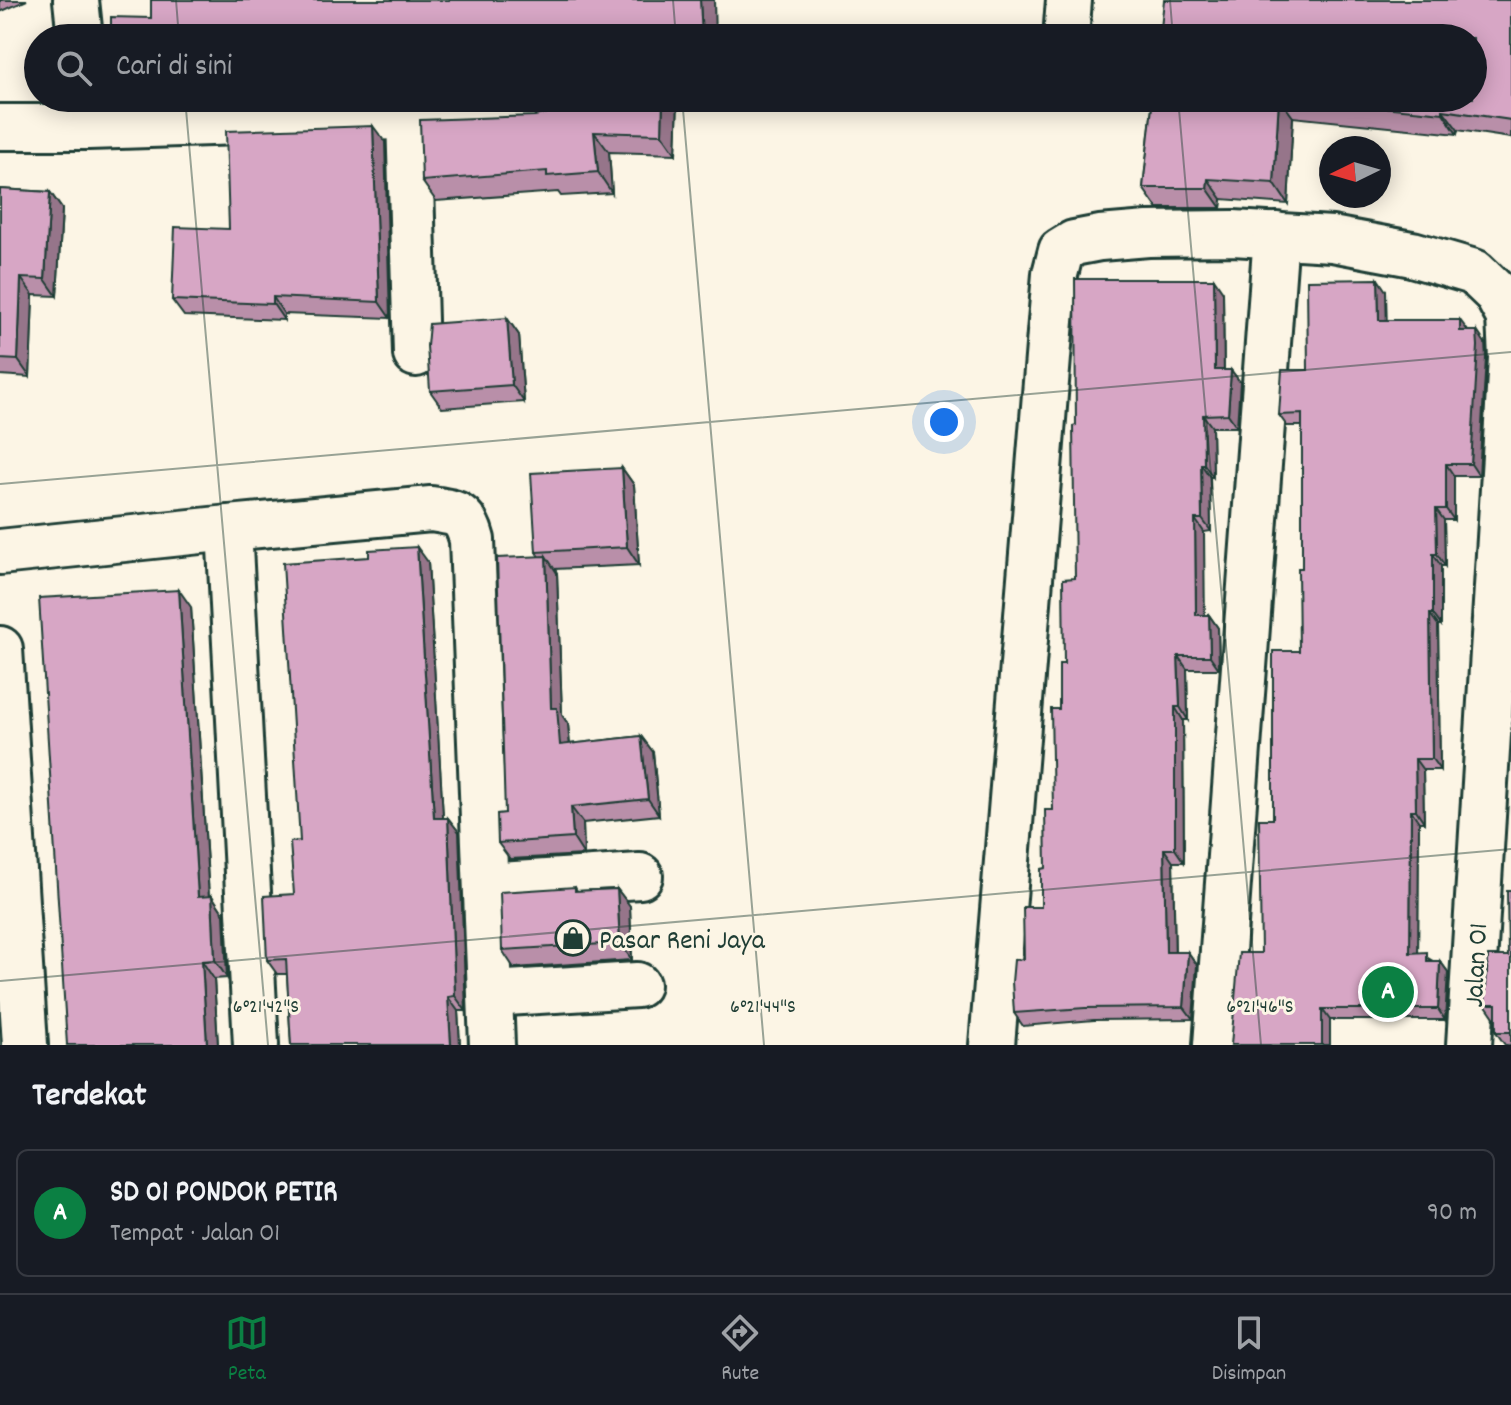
<!DOCTYPE html>
<html lang="id">
<head>
<meta charset="utf-8">
<style>
  :root { --surface:#171b24; --page:#20242c; --text:#f1f3f6; --muted:#9ea1a6; --line:#363941; --accent:#0b8043 }
  body { margin:0; font-family:Dekko,sans-serif; background:var(--page); color:var(--text) }
  .compass { position:absolute; left:1319px; top:136px; width:72px; height:72px; border-radius:50%; background:var(--surface); box-shadow:0 4px 20px #0003; rotate:265deg }
  .you { position:absolute; left:944px; top:422px; width:28px; height:28px; margin:-20px; border:6px solid #fff; border-radius:50%; background:#1a73e8; box-shadow:0 0 0 12px #1a73e833 }
  .badge { display:grid; place-items:center; width:52px; height:52px; border-radius:50%; background:var(--accent); color:#fff; font-size:26px; font-weight:700 }
  .pin { position:absolute; translate:-50% -50%; border:4px solid #fff; box-shadow:0 2px 8px #0006 }
  .list { margin:0; padding:0; list-style:none }
  h2 { display:flex; justify-content:space-between; align-items:center; height:104px; margin:0; padding:0 32px; font-size:34px }
  h2 small { font-size:26px; font-weight:400; color:var(--muted) }
  .list li { display:grid; grid-template-columns:52px 1fr auto; gap:24px; align-items:center; box-sizing:border-box; height:128px; margin:0 16px 16px; padding:0 16px; border:2px solid var(--line); border-radius:12px }
  .list b { display:block; font-size:30px; white-space:nowrap }
  .list p { margin:0; font-size:26px; white-space:nowrap; color:var(--muted) }
  .list em { font-size:26px; font-style:normal; color:var(--muted) }
  .icon { flex:none; width:44px; height:44px; fill:none; stroke:currentColor; stroke-width:2; stroke-linecap:round; stroke-linejoin:round }
  .map { position:relative; flex:none; width:1511px; height:1045px; overflow:hidden }
  .search { position:absolute; background:var(--surface); box-shadow:0 4px 20px #0003; left:24px; right:24px; top:24px; height:88px; display:flex; align-items:center; gap:20px; box-sizing:border-box; padding:0 28px; border-radius:44px; color:var(--muted); font-size:30px }
  .sheet { height:248px; background:var(--surface) }
  nav { display:flex; justify-content:space-around; align-items:center; box-sizing:border-box; height:112px; border-top:2px solid var(--line); background:var(--surface); font-size:22px; color:var(--muted) }
  nav a { display:grid; justify-items:center; gap:4px }
  nav .on { color:var(--accent) }
  .map>svg:first-child { display:block }
</style>
</head>
<body>
<div class="map">
<svg width="1511" height="1045" viewBox="0 0 1511 1045">
  <rect width="100%" height="100%" fill="#fcf5e5"/>
  <filter id="ink" filterUnits="userSpaceOnUse"><feTurbulence type="fractalNoise" baseFrequency=".0125" numOctaves="2"/><feDisplacementMap in="SourceGraphic" scale="16" xChannelSelector="R" yChannelSelector="G"/><feConvolveMatrix kernelMatrix="1 2 1 2 8 2 1 2 1" color-interpolation-filters="sRGB"/></filter>
  <g filter="url(#ink)">
    <g fill="none" stroke-linecap="round" stroke-linejoin="round">
      <defs>
        <g id="minor">
          <polyline points="76,0 80,38"/>
          <polyline points="1066,38 1069,0"/>
          <polyline points="409,118 416,354"/>
          <polyline points="0,127 88,127 549,112"/>
          <polyline points="229,528 256,1045"/>
          <path d="M 0,552 L 229,528 L 431,509 C 457,513 465,513 472,540 L 492,1045"/>
          <polyline points="0,649 25,1045"/>
          <polyline points="486,886 640,876"/>
          <polyline points="491,994 637,985"/>
          <polyline points="992,1045 1050,333 1055,274 1061,251 1074,243 1100,238 1148,234 1233,233 1332,239 1412,254 1474,272 1496,293 1509,317 1511,358 1469,1045"/>
          <polyline points="1216,1045 1276,235"/>
        </g>
      </defs>
      <use href="#minor" stroke="#1f3d34" stroke-width="50"/>
      <use href="#minor" stroke="#fcf5e5" stroke-width="44"/>
    </g>
    <g fill="#b98fa9" stroke="#1f3d34" stroke-width="2">
      <polygon points="0,0 27,0 0,12"/>
      <polygon points="1511,0 1511,138 1458,130 1457,134 1293,117 1288,204 1222,199 1221,208 1157,208 1143,188 1153,98 1473,98"/>
      <polygon points="123,98 210,98 125,101"/>
      <polygon points="558,98 678,98 676,154 609,152 612,193 561,196 558,192 436,201 422,181 535,116 547,113 556,104"/>
      <polygon points="385,142 390,318 284,314 284,320 184,316 172,300 229,229"/>
      <polygon points="0,189 50,192 62,209 57,296 33,295 30,377 0,375"/>
      <polygon points="1386,291 1386,320 1468,331 1485,343 1486,358 1479,476 1454,476 1454,520 1444,520 1445,566 1441,566 1441,625 1438,625 1440,770 1423,770 1424,822 1419,822 1418,952 1433,961 1440,961 1448,972 1445,1020 1330,1020 1330,1045 1231,1045 1261,953 1273,819 1299,651 1302,568 1302,426 1287,426 1279,415"/>
      <polygon points="1223,292 1224,370 1231,370 1240,382 1237,427 1212,427 1213,477 1210,477 1211,531 1204,532 1204,615 1209,615 1218,628 1219,669 1187,669 1188,720 1183,720 1184,862 1173,862 1175,952 1188,952 1197,965 1193,1019 1094,1020 1023,1026 1014,1013 1024,959 1041,907 1053,810 1059,709 1075,578 1076,425"/>
      <polygon points="507,318 519,335 524,402 442,408 430,391"/>
      <polygon points="622,468 634,485 639,565 555,569 557,573 562,715 568,724 570,744 641,736 653,752 659,815 583,823 584,855 510,859 498,843 505,813 539,557 536,552"/>
      <polygon points="428,562 443,818 448,818 459,832 466,1011 458,1011 460,1045 291,1045 287,974 277,974 267,960 294,894 300,841"/>
      <polygon points="191,607 209,896 212,896 224,914 227,978 214,979 218,1045 67,1045"/>
      <polygon points="575,887 577,891 617,889 630,906 632,960 514,968 502,950"/>
      <polygon points="1511,890 1511,1045 1505,1045 1496,1032 1496,1020 1485,1004 1508,956"/>
    </g>
    <g fill="#96748a" stroke="#1f3d34" stroke-width="2">
      <polygon points="700,0 714,0 715,38 702,38"/>
      <polygon points="663,98 678,98 676,154 662,134"/>
      <polygon points="1279,98 1293,117 1288,204 1274,183"/>
      <polygon points="1443,110 1458,130 1457,134 1443,113"/>
      <polygon points="373,126 385,142 390,318 379,302"/>
      <polygon points="594,132 609,152 612,193 598,172"/>
      <polygon points="1208,179 1222,199 1221,208 1207,188"/>
      <polygon points="50,192 62,209 57,296 45,279"/>
      <polygon points="21,278 33,295 30,377 18,360"/>
      <polygon points="1214,279 1223,292 1224,382 1215,370"/>
      <polygon points="1378,279 1386,291 1387,331 1379,320"/>
      <polygon points="273,297 284,314 284,320 273,304"/>
      <polygon points="507,318 519,335 524,402 512,385"/>
      <polygon points="1460,320 1468,331 1460,331"/>
      <polygon points="1477,331 1485,343 1486,358 1479,476 1471,464"/>
      <polygon points="1231,370 1240,382 1237,427 1228,414"/>
      <polygon points="1203,415 1212,427 1213,477 1204,464"/>
      <polygon points="1201,464 1210,477 1211,531 1202,519"/>
      <polygon points="1446,464 1454,476 1454,520 1446,509"/>
      <polygon points="622,468 634,485 639,565 627,547"/>
      <polygon points="1436,509 1444,520 1445,566 1437,554"/>
      <polygon points="1195,519 1204,532 1205,628 1196,615"/>
      <polygon points="417,547 428,562 444,833 434,818"/>
      <polygon points="1433,554 1441,566 1441,625 1433,614"/>
      <polygon points="546,556 557,573 562,715 568,724 571,761 560,745 551,708"/>
      <polygon points="179,590 191,607 210,915 198,897"/>
      <polygon points="1430,614 1438,625 1440,770 1432,759"/>
      <polygon points="1209,615 1218,628 1219,669 1210,656"/>
      <polygon points="1178,656 1187,669 1188,720 1180,707"/>
      <polygon points="1175,707 1183,720 1184,862 1175,849"/>
      <polygon points="641,736 653,752 659,815 648,799"/>
      <polygon points="1415,759 1423,770 1424,822 1416,810"/>
      <polygon points="571,807 583,823 584,855 573,838"/>
      <polygon points="1411,810 1419,822 1418,964 1410,953"/>
      <polygon points="448,818 459,832 466,1011 455,996"/>
      <polygon points="1164,849 1173,862 1175,965 1166,952"/>
      <polygon points="617,889 630,906 632,960 620,943"/>
      <polygon points="212,896 224,914 227,978 215,960"/>
      <polygon points="1188,952 1197,965 1193,1019 1184,1007"/>
      <polygon points="202,961 214,979 218,1045 207,1045"/>
      <polygon points="1440,961 1448,972 1445,1020 1438,1009"/>
      <polygon points="448,997 458,1011 460,1045 451,1045"/>
      <polygon points="1322,1009 1330,1020 1330,1045 1322,1045"/>
    </g>
    <g fill="#d7a6c5" stroke="#1f3d34" stroke-width="2">
      <polygon points="151,0 700,0 702,38 111,38 111,17 151,18"/>
      <polygon points="1164,0 1511,0 1511,120 1443,110 1443,113 1290,98 1473,98 1473,38 1160,38"/>
      <polygon points="558,98 663,98 662,134 594,132 598,172 547,176 547,171 422,181 420,120 535,116 547,113 556,104"/>
      <polygon points="1153,98 1279,98 1274,183 1208,179 1207,188 1143,188"/>
      <polygon points="373,126 379,302 273,297 273,304 172,300 175,227 229,229 226,131"/>
      <polygon points="0,189 50,192 45,279 21,278 18,360 0,359"/>
      <polygon points="1075,279 1214,279 1215,370 1231,370 1228,414 1203,415 1204,464 1201,464 1202,519 1195,519 1196,615 1209,615 1210,656 1178,656 1180,707 1175,707 1175,849 1164,849 1166,952 1188,952 1184,1007 1085,1008 1014,1013 1012,982 1014,960 1024,959 1023,907 1041,907 1041,869 1046,868 1045,810 1053,810 1051,709 1059,709 1059,664 1064,664 1063,579 1075,578 1073,426 1076,425"/>
      <polygon points="1378,279 1379,320 1460,320 1460,331 1477,331 1478,346 1471,464 1446,464 1446,509 1436,509 1437,554 1433,554 1433,614 1430,614 1432,759 1415,759 1416,810 1411,810 1410,953 1427,952 1427,961 1440,961 1438,1009 1322,1009 1322,1045 1231,1045 1239,953 1261,953 1259,819 1273,819 1273,651 1299,651 1298,568 1302,568 1302,414 1279,415 1282,370 1308,370 1307,280"/>
      <polygon points="507,318 512,385 430,391 427,346 429,324"/>
      <polygon points="622,468 627,547 536,552 531,473"/>
      <polygon points="417,547 434,818 448,818 455,996 448,997 451,1045 291,1045 286,959 267,960 264,896 294,894 290,842 300,841 283,563 369,557 369,550"/>
      <polygon points="546,556 551,708 557,708 560,745 641,736 648,799 571,807 573,838 498,843 497,814 505,813 497,558"/>
      <polygon points="179,590 198,897 212,896 215,960 202,961 207,1045 67,1045 39,598"/>
      <polygon points="575,887 575,891 617,889 620,943 502,950 500,892"/>
      <polygon points="1507,890 1511,890 1511,1032 1496,1032 1496,1004 1485,1004 1488,956 1508,956"/>
    </g>
  </g>
  <path fill="none" stroke="#1f3d34" stroke-width="2" stroke-opacity="0.45" d="M 176,0 L 179,38M 673,0 L 676,38M 1170,0 L 1173,38M 185,98 L 268,1045M 682,98 L 764,1045M 1178,98 L 1261,1045M 0,484 L 1511,352M 0,981 L 1511,849"/>
  <defs>
    <symbol id="shop-ring" viewBox="-11 -11 22 22"><circle r="9.5" fill="#fcf5e5" stroke="#1f3d34" stroke-width="1.5"/><path d="M-5-2.5h2.3a2.7 3.5 0 0 1 5.4 0H5L5.5 6h-11ZM-1.5-2.5h3a1.5 2.3 0 0 0-3 0Z" fill="#1f3d34"/></symbol>
  </defs>
  <g fill-rule="evenodd">
    <use href="#shop-ring" x="553" y="918" width="40" height="40"/>
  </g>
  <g text-anchor="middle" stroke-width="6" stroke-linejoin="round" paint-order="stroke">
    <g font-size="28" fill="#1f3d34" stroke="#fcf5e5" text-anchor="start">
      <text x="599" y="948">Pasar Reni Jaya</text>
    </g>
    <g font-size="28" fill="#1f3d34" stroke="#fcf5e5">
      <text transform="translate(1474 965) rotate(-87)" y="10">Jalan O1</text>
    </g>
  </g>
  <g font-size="20" text-anchor="middle" fill="#1f3d34" stroke="#fcf5e5" stroke-width="6" stroke-linejoin="round" paint-order="stroke">
    <text x="266" y="1012">6°21'42"S</text>
    <text x="763" y="1012">6°21'44"S</text>
    <text x="1260" y="1012">6°21'46"S</text>
  </g>
</svg>
<svg class="compass" viewBox="-18 -18 36 36"><path d="M0-13l5 13h-10z" fill="#e53935"/><path d="M0 13l5-13h-10z" fill="#9ea1a6"/></svg>
<div class="you"></div>
<div class="pin badge" style="left:1388px;top:992px">A</div>
<div class="search"><svg class="icon" aria-label="search" viewBox="0 0 24 24"><circle cx="10" cy="10" r="6"/><path d="M15 15l6 6"/></svg>Cari di sini</div>
</div>
<section class="sheet">
<h2>Terdekat<small></small></h2>
<ul class="list">
<li><span class="badge">A</span><div><b>SD 01 PONDOK PETIR</b><p>Tempat · Jalan O1</p></div><em>90 m</em></li>
</ul>
</section>
<nav>
<a class="on"><svg class="icon" aria-label="map" viewBox="0 0 24 24"><path d="M3 6l6-2 6 2 6-2v14l-6 2-6-2-6 2zM9 4v14M15 6v14"/></svg>Peta</a>
<a><svg class="icon" aria-label="directions" viewBox="0 0 24 24"><path d="M12 3l9 9-9 9-9-9zM9 14v-3h6M13 9l2 2-2 2"/></svg>Rute</a>
<a><svg class="icon" aria-label="saved" viewBox="0 0 24 24"><path d="M7 4h10v16l-5-4-5 4z"/></svg>Disimpan</a>
</nav>
</body>
</html>
